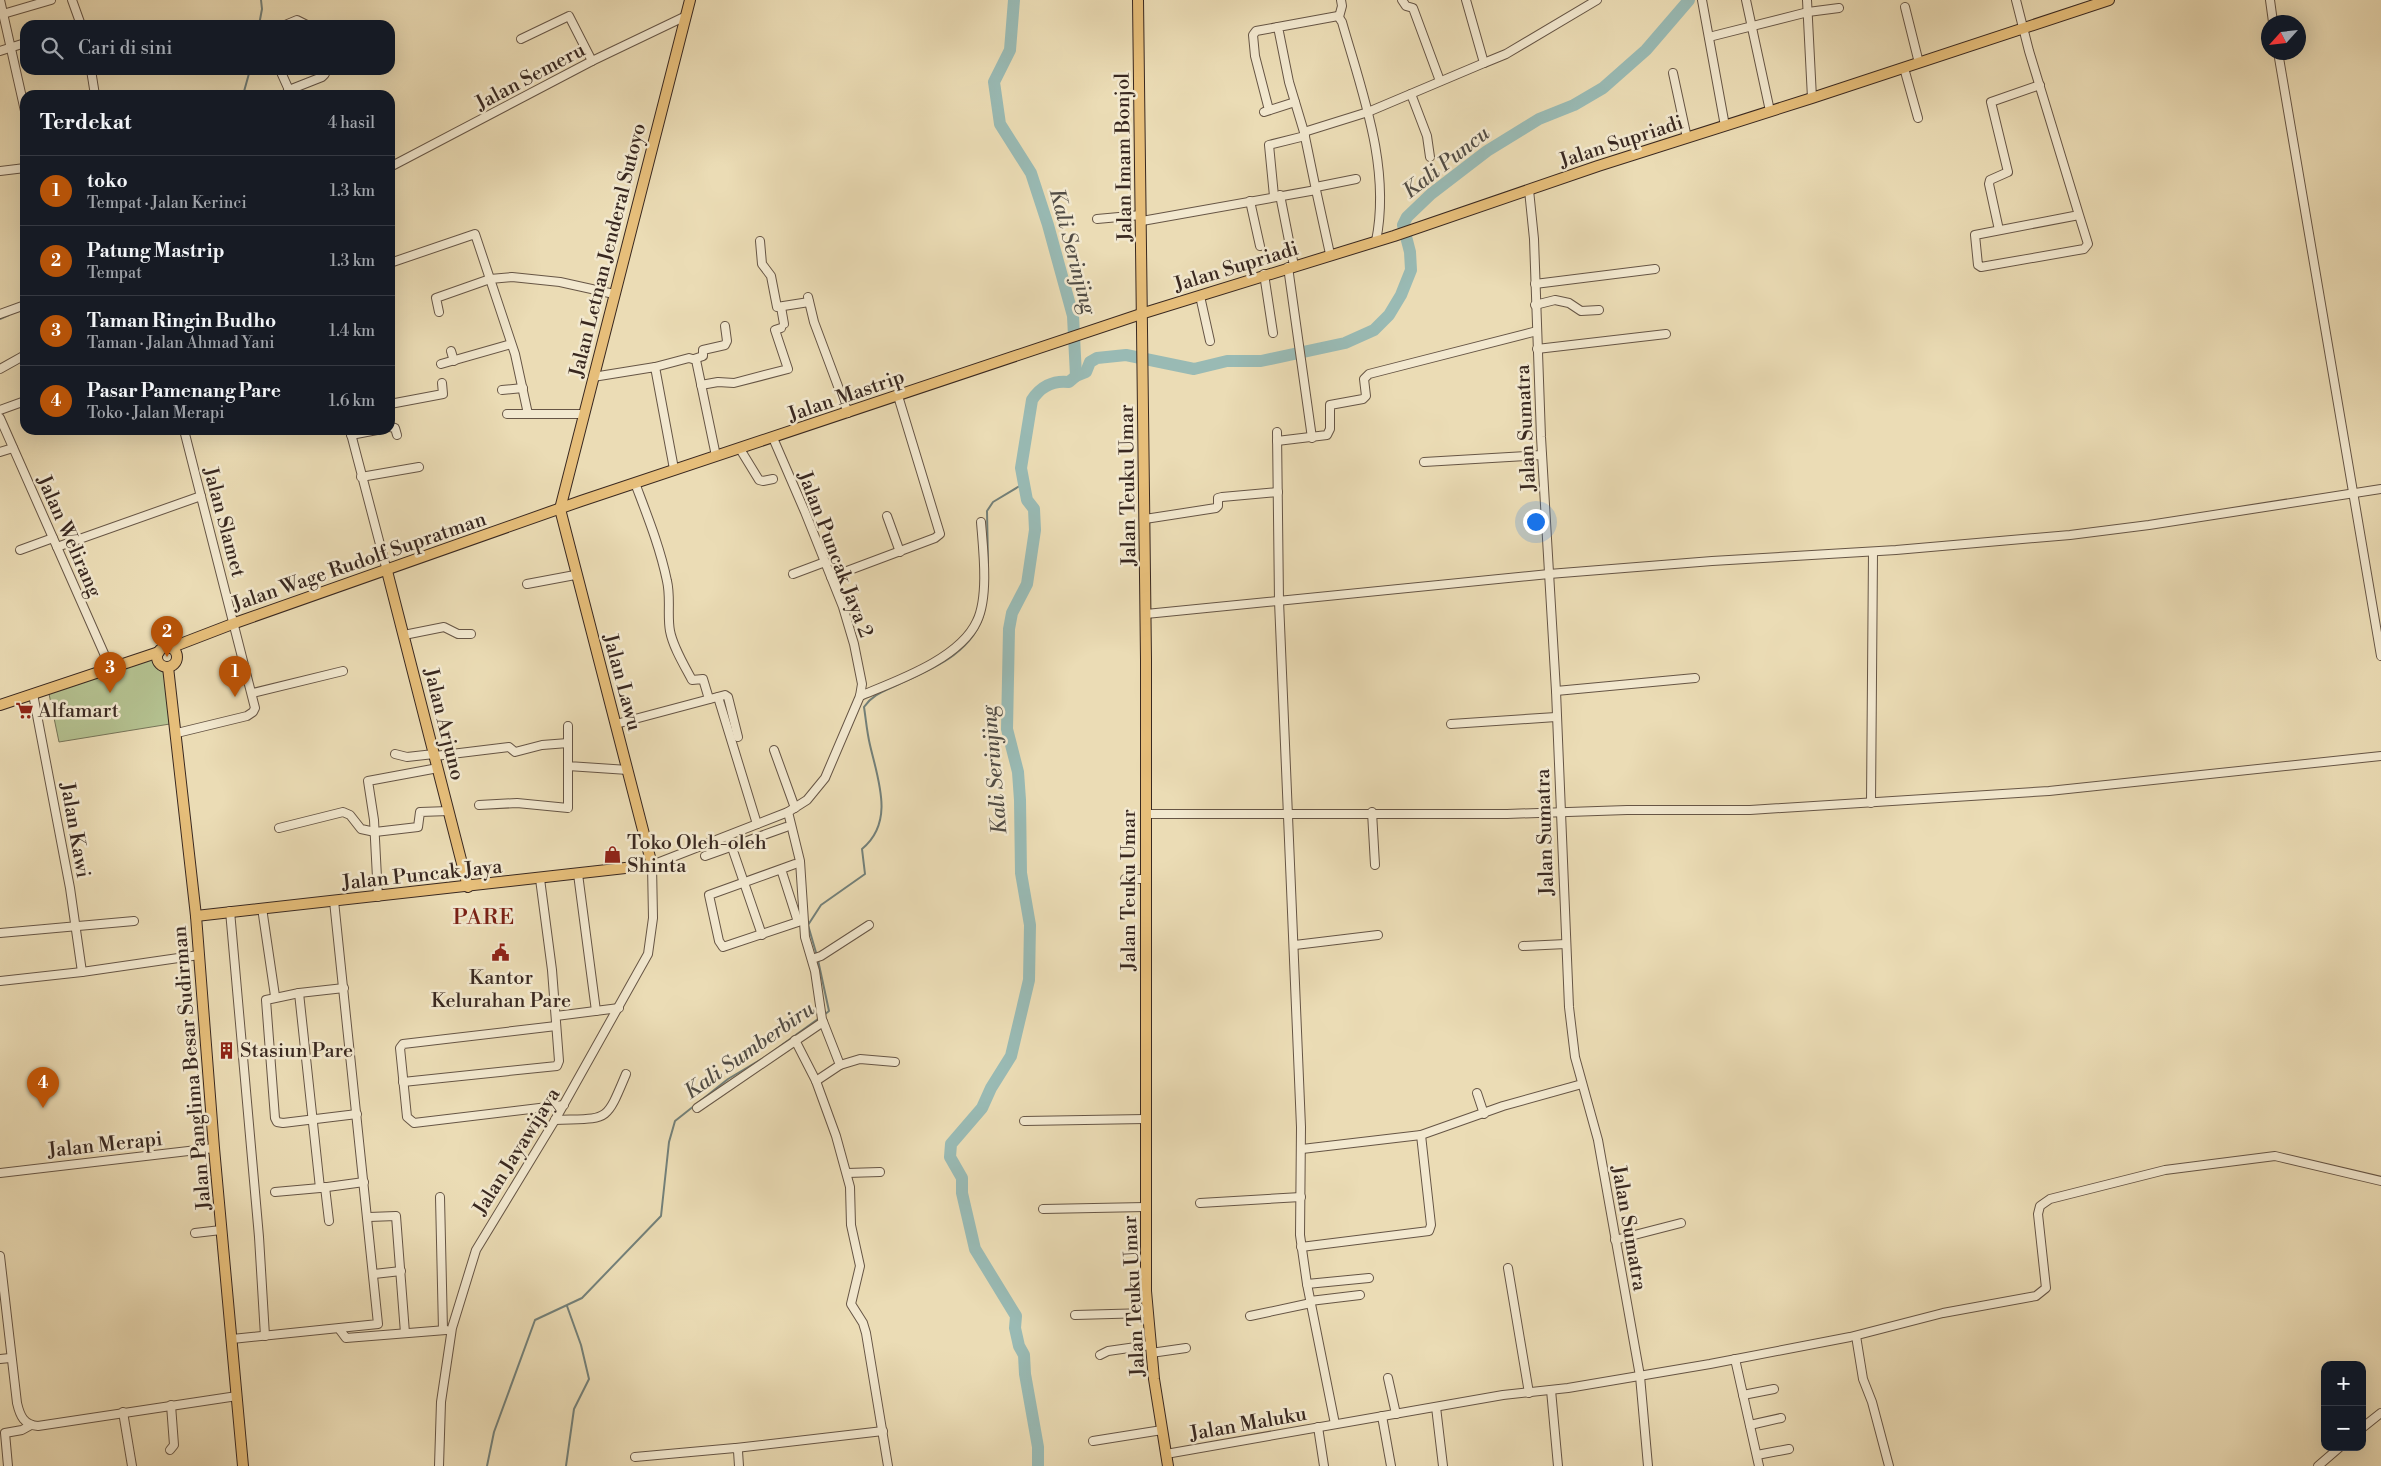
<!DOCTYPE html>
<html lang="id">
<head>
<meta charset="utf-8">
<style>
  :root { --surface:#171b24; --page:#242831; --text:#f1f3f6; --muted:#9ea1a6; --line:#363941; --accent:#b45309 }
  body { margin:0; font-family:"Libre Bodoni",serif; background:var(--page); color:var(--text) }
  .controls { position:absolute; right:15px; bottom:15px; display:grid; overflow:hidden; border-radius:10px; box-shadow:0 5px 20px #0002 }
  .controls button { width:45px; height:45px; display:grid; place-items:center; padding:0; border:0; border-bottom:1px solid var(--line); background:var(--surface); color:var(--text); font:25px sans-serif }
  .compass { position:absolute; left:2261px; top:15px; width:45px; height:45px; border-radius:50%; background:var(--surface); box-shadow:0 5px 20px #0002; rotate:243deg }
  .you { position:absolute; left:1535px; top:521px; width:18px; height:18px; margin:-12px; border:4px solid #fff; border-radius:50%; background:#1a73e8; box-shadow:0 0 0 8px #1a73e833 }
  .badge { display:grid; place-items:center; width:32px; height:32px; border-radius:50%; background:var(--accent); color:#fff; font-size:16px; font-weight:700 }
  .pin { position:absolute; translate:-50% -41px; filter:drop-shadow(0 1px 2px #0008) }
  .pin::after { content:''; position:absolute; top:26px; width:18px; height:15px; background:inherit; clip-path:polygon(0 0,100% 0,50% 100%) }
  .list { margin:0; padding:0; list-style:none }
  h2 { display:flex; justify-content:space-between; align-items:center; height:65px; margin:0; padding:0 20px; font-size:21px }
  h2 small { font-size:16px; font-weight:400; color:var(--muted) }
  .list li { display:grid; grid-template-columns:32px 1fr auto; gap:15px; align-items:center; box-sizing:border-box; height:70px; padding:0 20px; border-top:1px solid var(--line) }
  .list b { display:block; font-size:19px; white-space:nowrap }
  .list p { margin:0; font-size:16px; white-space:nowrap; color:var(--muted) }
  .list em { font-size:16px; font-style:normal; color:var(--muted) }
  .icon { flex:none; width:28px; height:28px; fill:none; stroke:currentColor; stroke-width:2; stroke-linecap:round; stroke-linejoin:round }
  .map { position:relative; flex:none; width:2381px; height:1466px; overflow:hidden }
  .search { position:absolute; background:var(--surface); box-shadow:0 5px 20px #0002; left:20px; top:20px; width:375px; height:55px; display:flex; align-items:center; gap:12px; box-sizing:border-box; padding:0 18px; border-radius:15px; color:var(--muted); font-size:19px }
  .panel { position:absolute; background:var(--surface); box-shadow:0 5px 20px #0002; left:20px; top:90px; width:375px; height:345px; border-radius:15px }
  .map>svg:first-child { display:block }
</style>
</head>
<body>
<div class="map">
<svg width="2381" height="1466" viewBox="0 0 2381 1466">
  <rect width="100%" height="100%" fill="#ebdcb5"/>
  <filter id="stains"><feTurbulence type="fractalNoise" baseFrequency=".004" numOctaves="4"/><feColorMatrix values="0 0 0 0 .2 0 0 0 0 .09 0 0 0 0 .02 0 0 0 .5 -.17"/></filter>
  <radialGradient id="worn" r=".72"><stop offset=".6" stop-color="#630" stop-opacity="0"/><stop offset="1" stop-color="#630" stop-opacity=".3"/></radialGradient>
  <polygon fill="#b4c190" stroke="#767458" points="157,655 158,662 166,667 176,723 59,742 48,689"/>
  <g fill="none" stroke-linecap="round" stroke-linejoin="round">
    <g stroke="#738079" stroke-width="2">
      <polyline points="259,25 262,9 261,0"/>
      <polyline points="243,95 250,70"/>
      <polyline points="0,319 9,315"/>
      <polyline points="988,563 987,511 993,502 1023,484"/>
      <path d="M 817,956 L 808,925 L 821,905 L 865,874 L 862,849 C 895,822 878,780 870,745 C 867,733 866,720 864,707 C 873,694 885,691 899,684 C 934,668 974,652 984,612"/>
      <polyline points="818,960 829,1011 824,1015"/>
      <polyline points="487,1466 494,1432 535,1320 582,1298 661,1216 669,1142 675,1121 728,1079 765,1057 818,1019"/>
      <polyline points="566,1466 574,1409 589,1379 581,1345 567,1306"/>
    </g>
    <g stroke="#99bab4" stroke-width="12">
      <path d="M 1014,0 L 1010,50 L 994,82 L 1000,124 L 1031,173 L 1048,225 L 1073,316 L 1076,376 L 1069,382 C 1053,380 1040,387 1032,400 L 1021,468 L 1027,500 L 1034,509 L 1035,530 L 1027,584 L 1012,613 L 1009,629 L 1007,729 L 1018,772 L 1020,800 L 1021,873 L 1030,925 L 1029,980 L 1011,1056 L 991,1088 L 982,1108 L 951,1144 L 950,1157 L 962,1178 L 962,1193 L 975,1249 L 1016,1316 L 1015,1328 L 1019,1346 L 1024,1355 L 1025,1374 L 1038,1447 L 1038,1466"/>
      <polyline points="1076,376 1086,372 1090,362 1097,358 1126,355 1194,369 1227,361 1261,361 1345,343 1374,330 1389,315 1401,295 1411,270 1410,252 1403,225 1407,217 1431,194 1487,151 1539,119 1574,105 1603,88 1646,50 1689,0"/>
    </g>
    <defs>
      <g id="minor">
        <polyline points="0,0 25,111"/>
        <polyline points="72,0 81,25"/>
        <polyline points="1402,0 1406,6 1413,8 1440,81"/>
        <polyline points="1702,0 1725,126"/>
        <polyline points="1746,0 1770,111"/>
        <polyline points="1807,0 1812,98"/>
        <polyline points="2016,0 2029,51 2079,215 1975,235 1978,265 1981,267 2084,249 2088,244 2079,215"/>
        <polyline points="2270,0 2273,22"/>
        <polyline points="1905,7 1919,63"/>
        <polyline points="3,14 51,0"/>
        <polyline points="1339,17 1342,6 1341,0"/>
        <polyline points="285,25 297,20 307,25"/>
        <polyline points="1709,37 1808,12 1839,8"/>
        <polyline points="521,39 569,16 592,61"/>
        <polyline points="0,51 25,43"/>
        <polyline points="2278,52 2381,656"/>
        <polyline points="1484,63 1506,54 1597,0"/>
        <polyline points="1904,68 1918,118"/>
        <polyline points="91,70 95,95"/>
        <polyline points="280,70 289,90"/>
        <polyline points="1673,73 1687,138"/>
        <polyline points="1411,94 1427,136 1430,157"/>
        <polyline points="285,95 289,90 322,77 325,74 324,70"/>
        <polyline points="1269,110 1255,56 1253,35 1256,31 1278,27"/>
        <polyline points="1264,112 1295,102"/>
        <path d="M 1304,132 L 1289,82 L 1278,27 L 1338,16 L 1342,22 C 1362,92 1391,168 1376,241"/>
        <polyline points="390,167 592,61 686,16"/>
        <polyline points="0,171 25,168"/>
        <polyline points="1316,187 1356,179"/>
        <polyline points="1316,190 1330,254"/>
        <polyline points="1529,190 1534,239 1541,437 1556,691 1569,1007 1575,1057 1598,1140 1640,1376 1648,1466"/>
        <polyline points="1280,195 1294,266"/>
        <polyline points="1274,196 1269,145 1305,136"/>
        <polyline points="1250,201 1260,246"/>
        <polyline points="1097,219 1141,215"/>
        <polyline points="1142,221 1316,190 1304,132 1368,112 1484,63 1466,0"/>
        <polyline points="1999,230 1989,184 1990,180 2008,172 1991,102 2040,85"/>
        <polyline points="760,241 762,264 771,276 777,307 809,302"/>
        <polyline points="390,263 475,234 515,354 528,414"/>
        <polyline points="1288,267 1312,438"/>
        <polyline points="1264,274 1273,333"/>
        <polyline points="1535,284 1655,269"/>
        <polyline points="1200,296 1210,341"/>
        <polyline points="808,297 814,322 848,413"/>
        <polyline points="1535,305 1555,300 1569,303 1581,311 1599,310"/>
        <polyline points="781,307 784,324"/>
        <polyline points="439,312 436,298 490,279 512,277 560,282 614,294"/>
        <polyline points="0,314 25,305"/>
        <polyline points="1537,349 1666,334"/>
        <polyline points="451,351 454,361"/>
        <polyline points="694,359 703,356 703,350 725,345 727,341 725,326"/>
        <polyline points="441,364 511,344"/>
        <polyline points="655,367 689,358 696,360 716,456"/>
        <polyline points="0,369 25,355"/>
        <polyline points="593,377 655,367 674,469"/>
        <polyline points="701,385 718,382 734,383 788,369 775,330 781,328"/>
        <polyline points="502,390 523,388"/>
        <polyline points="390,404 443,394 442,383"/>
        <polyline points="0,410 25,401"/>
        <polyline points="507,414 584,414"/>
        <polyline points="0,418 110,667"/>
        <polyline points="390,427 395,428 397,435"/>
        <polyline points="350,430 387,571"/>
        <polyline points="1277,432 1279,601 1301,1127 1300,1235 1307,1284 1335,1424"/>
        <polyline points="351,435 377,430"/>
        <polyline points="1277,441 1327,435 1330,429 1330,405 1363,399 1366,396 1364,379 1369,374 1537,331"/>
        <polyline points="740,449 759,480 763,481 773,479"/>
        <polyline points="0,452 13,448"/>
        <polyline points="1424,462 1542,455"/>
        <polyline points="361,477 419,467"/>
        <path d="M 635,483 C 647,515 660,547 667,581 C 671,598 667,615 670,631 C 673,647 684,665 692,680 L 703,679 L 709,699"/>
        <polyline points="887,516 900,552"/>
        <polyline points="1145,519 1216,508 1218,506 1218,498 1222,497 1278,492"/>
        <polyline points="57,547 201,496"/>
        <polyline points="20,550 53,538"/>
        <polyline points="793,574 825,562"/>
        <polyline points="831,577 935,538 940,534 898,396"/>
        <polyline points="527,584 575,575"/>
        <polyline points="1146,614 1549,574 1712,561 1896,550 2070,535 2149,525 2381,489"/>
        <polyline points="404,635 444,627 458,634 471,634"/>
        <polyline points="1556,691 1695,678"/>
        <polyline points="253,693 343,671"/>
        <polyline points="33,694 70,888 82,972"/>
        <path d="M 860,696 C 896,681 960,659 977,621 C 989,596 983,548 981,522"/>
        <polyline points="718,697 757,824"/>
        <polyline points="616,724 725,695 728,697 738,737"/>
        <polyline points="1451,724 1556,717"/>
        <polyline points="568,726 568,766 628,770"/>
        <polyline points="177,733 247,716 253,712 255,708 184,430"/>
        <polyline points="774,750 795,808"/>
        <polyline points="395,754 407,757 434,754"/>
        <polyline points="435,756 509,747 515,752 542,745 568,743"/>
        <polyline points="1871,803 1873,552"/>
        <polyline points="479,805 517,803 568,808 568,766"/>
        <polyline points="788,812 800,861 805,937 815,971 822,1019 840,1065 816,1081"/>
        <polyline points="1372,812 1375,865"/>
        <polyline points="1145,814 1507,814 1627,810 1750,810 2049,791 2381,756"/>
        <polyline points="279,828 343,812 350,815 361,829 375,832 418,827 420,812 449,811"/>
        <polyline points="728,836 762,935"/>
        <polyline points="705,856 786,827"/>
        <polyline points="781,869 798,922 723,947 719,941 709,895 795,864"/>
        <polyline points="578,874 596,1011"/>
        <polyline points="1125,879 1145,879"/>
        <polyline points="378,897 374,820 368,781 438,768"/>
        <polyline points="262,908 275,996"/>
        <polyline points="230,911 259,1237 265,1336"/>
        <polyline points="0,933 134,921"/>
        <polyline points="1295,945 1378,935"/>
        <polyline points="1523,946 1566,944"/>
        <polyline points="812,959 821,956 869,925"/>
        <polyline points="0,981 82,972 199,955"/>
        <polyline points="344,988 299,993 266,1000 275,1118 277,1122 283,1123 357,1114"/>
        <polyline points="299,993 320,1188 364,1182"/>
        <polyline points="556,1016 619,1008"/>
        <polyline points="556,1026 403,1044 400,1048 407,1117 414,1123 564,1105"/>
        <polyline points="795,1040 816,1081 836,1136 850,1187 851,1225 860,1266 851,1304 863,1323 866,1333 888,1466"/>
        <polyline points="840,1065 860,1059 895,1062"/>
        <polyline points="403,1082 557,1066 559,1061 552,970 540,879"/>
        <polyline points="1477,1093 1484,1114"/>
        <polyline points="697,1108 823,1022"/>
        <path d="M 555,1120 C 609,1118 605,1124 626,1074"/>
        <polyline points="1024,1121 1145,1119"/>
        <polyline points="1302,1149 1421,1135 1503,1106 1582,1084"/>
        <polyline points="0,1173 214,1148"/>
        <polyline points="847,1173 880,1172"/>
        <polyline points="325,1187 329,1221"/>
        <polyline points="275,1192 320,1188"/>
        <polyline points="440,1197 443,1330"/>
        <polyline points="1200,1203 1301,1197"/>
        <polyline points="1043,1209 1145,1207"/>
        <polyline points="369,1217 396,1216 405,1333"/>
        <polyline points="195,1233 221,1230"/>
        <polyline points="1615,1240 1681,1223"/>
        <polyline points="1301,1247 1429,1231 1431,1225 1421,1135"/>
        <path d="M 0,1256 L 17,1403 C 20,1416 24,1425 38,1426 L 237,1396"/>
        <polyline points="1508,1268 1529,1393"/>
        <polyline points="374,1274 401,1271"/>
        <polyline points="1307,1284 1369,1278"/>
        <polyline points="1310,1301 1360,1295"/>
        <polyline points="1075,1315 1148,1313"/>
        <polyline points="1250,1316 1311,1303"/>
        <polyline points="340,1330 346,1338 446,1330"/>
        <polyline points="1856,1336 1863,1379 1872,1402 1889,1466"/>
        <polyline points="232,1339 378,1324 334,901"/>
        <polyline points="1151,1353 1186,1348"/>
        <polyline points="1100,1355 1108,1351 1150,1345"/>
        <polyline points="0,1359 10,1358"/>
        <polyline points="1735,1359 1759,1466"/>
        <polyline points="1388,1378 1396,1414"/>
        <polyline points="1551,1390 1558,1466"/>
        <polyline points="1743,1395 1774,1389"/>
        <polyline points="1436,1407 1443,1466"/>
        <polyline points="123,1412 132,1466"/>
        <polyline points="1382,1416 1391,1466"/>
        <polyline points="1750,1425 1781,1418"/>
        <polyline points="1318,1427 1324,1466"/>
        <polyline points="2362,1428 2381,1413"/>
        <polyline points="1093,1441 1162,1430"/>
        <polyline points="736,1448 883,1431"/>
        <polyline points="170,1450 174,1445 171,1405"/>
        <polyline points="1166,1454 1503,1395 1568,1388 1710,1364 1850,1337 1943,1313 2036,1296 2046,1288 2038,1214 2040,1206 2050,1199 2165,1170 2275,1156 2381,1181"/>
        <polyline points="1757,1455 1789,1449"/>
        <polyline points="635,1457 735,1448 738,1451 739,1466"/>
        <polyline points="8,1466 5,1433 22,1430 31,1425"/>
        <polyline points="439,1466 441,1402 452,1328 476,1250 555,1120 648,954 653,918 652,865 788,812 807,800 825,778 860,696 862,684 854,644 843,607 805,512 773,438"/>
        <polyline points="2318,1466 2340,1447"/>
      </g>
      <g id="major">
        <polyline points="1138,0 1146,659 1146,1291 1154,1379 1168,1466"/>
        <polyline points="387,571 468,887"/>
        <circle cx="167" cy="657" r="10"/>
        <polyline points="170,648 235,623 581,501 1144,313 1394,236 1598,166 1812,98 2109,0"/>
        <polyline points="168,667 196,916 214,1148 243,1466"/>
        <polyline points="0,705 159,652"/>
        <polyline points="196,916 652,865 560,509 690,0"/>
      </g>
    </defs>
    <use href="#minor" stroke="#665545" stroke-width="10"/>
    <use href="#major" stroke="#392820" stroke-width="12"/>
    <use href="#minor" stroke="#f2e8cf" stroke-width="8"/>
    <use href="#major" stroke="#e6be7a" stroke-width="10"/>
  </g>
  <defs>
    <symbol id="supermarket-bare" viewBox="-9 -9 18 18"><path d="M-6-5.5h2.5l.6 2H6L4.5 2H-2.5L-4.4-4H-6ZM-1.5 3.2a1.3 1.3 0 1 0 .1 0ZM3 3.2a1.3 1.3 0 1 0 .1 0Z" fill="#8f2418" stroke="#f2e8cf" stroke-width="2.5" paint-order="stroke"/></symbol>
    <symbol id="shop-bare" viewBox="-9 -9 18 18"><path d="M-5-2.5h2.3a2.7 3.5 0 0 1 5.4 0H5L5.5 6h-11ZM-1.5-2.5h3a1.5 2.3 0 0 0-3 0Z" fill="#8f2418" stroke="#f2e8cf" stroke-width="2.5" paint-order="stroke"/></symbol>
    <symbol id="civic-bare" viewBox="-9 -9 18 18"><path d="M-.6-6.5H3V-4.5H.6V-3L4-1V1h2V6H-6V1h2V-1L-.6-3ZM-1.2 2.5V6h2.4V2.5Z" fill="#8f2418" stroke="#f2e8cf" stroke-width="2.5" paint-order="stroke"/></symbol>
    <symbol id="building-bare" viewBox="-9 -9 18 18"><path d="M-4-6H4V6H1V3H-1V6H-4ZM-2.5-4.3h1.7v1.8h-1.7ZM.8-4.3h1.7v1.8H.8ZM-2.5-1h1.7V.8h-1.7ZM.8-1h1.7V.8H.8Z" fill="#8f2418" stroke="#f2e8cf" stroke-width="2.5" paint-order="stroke"/></symbol>
  </defs>
  <g fill-rule="evenodd">
    <use href="#supermarket-bare" x="12" y="698" width="25" height="25"/>
    <use href="#shop-bare" x="600" y="842" width="25" height="25"/>
    <use href="#civic-bare" x="488" y="940" width="25" height="25"/>
    <use href="#building-bare" x="214" y="1038" width="25" height="25"/>
  </g>
  <g text-anchor="middle" stroke-width="5" stroke-linejoin="round" paint-order="stroke">
    <g font-size="20" fill="#392820" stroke="#f2e8cf">
      <text transform="translate(530 76) rotate(-28)" y="7">Jalan Semeru</text>
      <text transform="translate(1621 141) rotate(-18)" y="7">Jalan Supriadi</text>
      <text transform="translate(1123 157) rotate(-91)" y="7">Jalan Imam Bonjol</text>
      <text transform="translate(607 250) rotate(-76)" y="7">Jalan Letnan Jenderal Sutoyo</text>
      <text transform="translate(1236 266) rotate(-17)" y="7">Jalan Supriadi</text>
      <text transform="translate(846 395) rotate(-19)" y="7">Jalan Mastrip</text>
      <text transform="translate(1525 428) rotate(-93)" y="7">Jalan Sumatra</text>
      <text transform="translate(1127 485) rotate(-91)" y="7">Jalan Teuku Umar</text>
      <text transform="translate(225 522) rotate(75)" y="7">Jalan Slamet</text>
      <text transform="translate(70 536) rotate(66)" y="7">Jalan Welirang</text>
      <text transform="translate(836 554) rotate(69)" y="7">Jalan Puncak Jaya 2</text>
      <text transform="translate(359 561) rotate(-19)" y="7">Jalan Wage Rudolf Supratman</text>
      <text transform="translate(623 682) rotate(75)" y="7">Jalan Lawu</text>
      <text transform="translate(445 724) rotate(76)" y="7">Jalan Arjuno</text>
      <text transform="translate(76 830) rotate(80)" y="7">Jalan Kawi</text>
      <text transform="translate(1544 832) rotate(-92)" y="7">Jalan Sumatra</text>
      <text transform="translate(422 874) rotate(-6)" y="7">Jalan Puncak Jaya</text>
      <text transform="translate(1128 890) rotate(-90)" y="7">Jalan Teuku Umar</text>
      <text transform="translate(191 1068) rotate(-95)" y="7">Jalan Panglima Besar Sudirman</text>
      <text transform="translate(105 1144) rotate(-6)" y="7">Jalan Merapi</text>
      <text transform="translate(516 1151) rotate(-58)" y="7">Jalan Jayawijaya</text>
      <text transform="translate(1630 1228) rotate(80)" y="7">Jalan Sumatra</text>
      <text transform="translate(1133 1296) rotate(-93)" y="7">Jalan Teuku Umar</text>
      <text transform="translate(1248 1423) rotate(-10)" y="7">Jalan Maluku</text>
    </g>
    <g font-size="20" fill="#392820" stroke="#f2e8cf" text-anchor="start">
      <text x="38" y="717">Alfamart</text>
      <text x="627" y="849">Toko Oleh-oleh<tspan x="627" dy="23">Shinta</tspan></text>
      <text x="501" y="984" text-anchor="middle">Kantor<tspan x="501" dy="23">Kelurahan Pare</tspan></text>
      <text x="240" y="1057">Stasiun Pare</text>
    </g>
    <g font-size="21" font-style="italic" fill="#514c45" stroke="#f2e8cf">
      <text transform="translate(1446 162) rotate(-38)" y="7">Kali Puncu</text>
      <text transform="translate(1073 251) rotate(75)" y="7">Kali Serinjing</text>
      <text transform="translate(994 770) rotate(-95)" y="7">Kali Serinjing</text>
      <text transform="translate(749 1050) rotate(-35)" y="7">Kali Sumberbiru</text>
    </g>
    <g font-size="22" letter-spacing="1" fill="#7a1f14" stroke="#f2e8cf">
      <text x="484" y="924">PARE</text>
    </g>
  </g>
  <rect width="100%" height="100%" filter="url(#stains)"/>
  <rect width="100%" height="100%" fill="url(#worn)"/>
</svg>
<div class="controls">
<button>+</button>
<button>−</button>
</div>
<svg class="compass" viewBox="-18 -18 36 36"><path d="M0-13l5 13h-10z" fill="#e53935"/><path d="M0 13l5-13h-10z" fill="#9ea1a6"/></svg>
<div class="you"></div>
<div class="pin badge" style="left:235px;top:697px">1</div>
<div class="pin badge" style="left:167px;top:657px">2</div>
<div class="pin badge" style="left:110px;top:693px">3</div>
<div class="pin badge" style="left:43px;top:1108px">4</div>
<div class="search"><svg class="icon" aria-label="search" viewBox="0 0 24 24"><circle cx="10" cy="10" r="6"/><path d="M15 15l6 6"/></svg>Cari di sini</div>
<section class="panel">
<h2>Terdekat<small>4 hasil</small></h2>
<ul class="list">
<li><span class="badge">1</span><div><b>toko</b><p>Tempat · Jalan Kerinci</p></div><em>1.3 km</em></li>
<li><span class="badge">2</span><div><b>Patung Mastrip</b><p>Tempat</p></div><em>1.3 km</em></li>
<li><span class="badge">3</span><div><b>Taman Ringin Budho</b><p>Taman · Jalan Ahmad Yani</p></div><em>1.4 km</em></li>
<li><span class="badge">4</span><div><b>Pasar Pamenang Pare</b><p>Toko · Jalan Merapi</p></div><em>1.6 km</em></li>
</ul>
</section>
</div>
</body>
</html>
